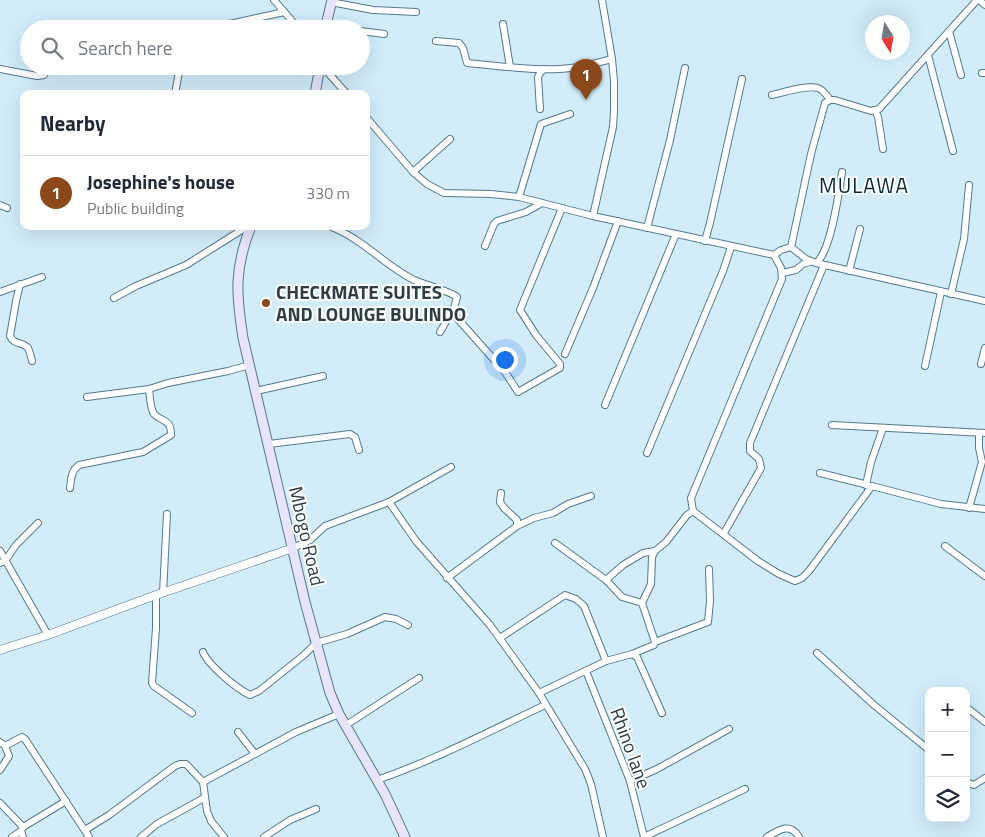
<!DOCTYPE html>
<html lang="en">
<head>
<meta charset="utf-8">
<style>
  :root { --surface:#fff; --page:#f2f2f3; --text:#1f2937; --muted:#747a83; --line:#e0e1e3; --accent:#8b481a }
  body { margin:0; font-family:"Titillium Web",sans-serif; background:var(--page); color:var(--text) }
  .controls { position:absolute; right:15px; bottom:15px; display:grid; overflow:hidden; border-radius:10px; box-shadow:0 5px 20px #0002 }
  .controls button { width:45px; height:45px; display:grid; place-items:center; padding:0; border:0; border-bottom:1px solid var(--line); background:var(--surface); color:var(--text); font:25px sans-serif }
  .compass { position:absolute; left:865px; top:15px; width:45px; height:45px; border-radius:50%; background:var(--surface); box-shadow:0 5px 20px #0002; rotate:169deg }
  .you { position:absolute; left:504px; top:359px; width:18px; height:18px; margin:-12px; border:4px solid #fff; border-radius:50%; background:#1a73e8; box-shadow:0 0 0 8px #1a73e833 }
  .badge { display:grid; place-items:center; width:32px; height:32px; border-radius:50%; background:var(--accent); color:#fff; font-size:16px; font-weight:700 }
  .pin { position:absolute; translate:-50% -41px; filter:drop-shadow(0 1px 2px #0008) }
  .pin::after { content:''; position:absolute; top:26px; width:18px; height:15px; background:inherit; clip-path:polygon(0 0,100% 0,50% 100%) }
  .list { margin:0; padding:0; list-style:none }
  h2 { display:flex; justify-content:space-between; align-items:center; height:65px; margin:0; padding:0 20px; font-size:21px }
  h2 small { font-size:16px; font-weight:400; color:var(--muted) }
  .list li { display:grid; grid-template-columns:32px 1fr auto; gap:15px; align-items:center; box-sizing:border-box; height:75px; padding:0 20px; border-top:1px solid var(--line) }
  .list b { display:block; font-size:19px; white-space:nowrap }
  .list p { margin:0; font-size:16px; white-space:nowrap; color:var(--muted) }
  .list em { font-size:16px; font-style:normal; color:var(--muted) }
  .icon { flex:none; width:28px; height:28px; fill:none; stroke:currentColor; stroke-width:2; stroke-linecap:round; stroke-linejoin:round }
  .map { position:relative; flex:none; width:985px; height:837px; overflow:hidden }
  .search { position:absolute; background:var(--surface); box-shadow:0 5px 20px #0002; left:20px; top:20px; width:350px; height:55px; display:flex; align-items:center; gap:12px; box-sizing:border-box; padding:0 18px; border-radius:28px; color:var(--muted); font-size:19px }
  .panel { position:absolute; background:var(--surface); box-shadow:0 5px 20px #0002; left:20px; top:90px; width:350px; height:140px; border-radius:10px }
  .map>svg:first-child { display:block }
</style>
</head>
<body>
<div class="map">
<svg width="985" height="837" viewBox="0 0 985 837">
  <rect width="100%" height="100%" fill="#d2ecfa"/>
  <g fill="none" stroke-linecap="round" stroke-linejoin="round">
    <defs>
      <g id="minor">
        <polyline points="274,0 299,29"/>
        <polyline points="979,0 985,5"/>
        <polyline points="331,2 373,10 416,12"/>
        <polyline points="503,24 510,67"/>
        <polyline points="325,26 344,29"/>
        <polyline points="207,29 284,12"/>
        <polyline points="361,31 384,34"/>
        <polyline points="949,31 961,75"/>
        <path d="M 436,41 L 459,43 L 463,48 L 467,63 C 503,66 542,73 578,67 C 589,65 600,62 612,59"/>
        <polyline points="928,55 953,151"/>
        <polyline points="322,66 347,94"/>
        <polyline points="0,69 37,76 44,75 48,66"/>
        <polyline points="982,73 985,73"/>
        <polyline points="175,94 180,66"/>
        <path d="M 772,95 C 785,92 806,85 818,88 C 824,90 827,96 830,100"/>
        <polyline points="540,109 538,77 540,73 544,69"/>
        <polyline points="875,110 878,117 883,149"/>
        <polyline points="366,117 413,172 427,184 444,193 491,194 519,197 593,216 774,255 781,250 791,247 806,259 816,263 985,301"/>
        <polyline points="413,172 450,139"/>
        <polyline points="519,197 541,124 570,114"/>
        <polyline points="0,205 7,208"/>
        <polyline points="593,216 613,127 614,111 614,81 612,59 602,0"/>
        <path d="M 329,226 C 362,238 384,265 414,280 C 423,284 452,292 457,297 L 454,308 L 456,317 L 505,372 L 518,392 L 560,368 L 560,364 L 536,335 L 520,310 L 562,208"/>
        <polyline points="647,228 670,140 685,68"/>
        <polyline points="705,241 710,223 742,79"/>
        <polyline points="485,246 494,224 497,221 526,212 542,203"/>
        <polyline points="791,247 811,154 825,103 830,100 835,100 871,111 879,109 977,0"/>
        <polyline points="774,255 781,268 782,279 691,498 693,511 758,561 779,574 795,581 802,578 809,571 872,486 941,504 985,509"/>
        <path d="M 816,263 C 831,252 839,192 842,172"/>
        <polyline points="849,271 860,229"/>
        <polyline points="782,273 796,270 803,264 810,262"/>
        <path d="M 20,284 L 16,301 L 10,336 C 15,346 22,341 28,348 C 30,352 31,357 32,361"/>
        <polyline points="0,292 42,277"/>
        <polyline points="951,294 964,239 969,185"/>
        <polyline points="114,298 136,286 186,265 248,226"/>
        <polyline points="440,332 454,308"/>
        <polyline points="565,354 593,288 618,221"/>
        <polyline points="981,364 985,348"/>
        <polyline points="925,366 941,292"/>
        <polyline points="256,391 323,376"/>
        <polyline points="87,397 149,389 168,383 228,371 250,365"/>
        <polyline points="605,405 676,234"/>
        <polyline points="832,425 985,433"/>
        <polyline points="269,444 350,434 355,437 359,450"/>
        <polyline points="647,453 723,271 731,247"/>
        <polyline points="820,473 868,485"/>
        <polyline points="866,485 871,462 883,428"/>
        <path d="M 70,488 C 71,479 71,471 79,465 L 143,452 L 171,435 C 171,418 163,423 154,414 C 150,408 150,396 149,389"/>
        <polyline points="389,502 416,541 490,625 539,693 585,769 591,784 603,837"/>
        <polyline points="969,508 982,462 979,448 979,433"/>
        <polyline points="517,526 534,518 553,513 568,504 591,496"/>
        <polyline points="724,533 761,468 759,459 750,451 750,443 824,265"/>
        <polyline points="555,543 606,580 622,597 642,603"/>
        <polyline points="945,546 985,576"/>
        <polyline points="293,548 310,540 325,526 389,502 451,467"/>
        <polyline points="0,551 48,635"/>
        <polyline points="0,563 5,561 16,545 38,523"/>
        <polyline points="447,578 517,526 517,520 504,508 500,502 501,493"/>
        <polyline points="606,580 623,565 643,553 655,551"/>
        <polyline points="163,593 167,514"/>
        <polyline points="156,595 156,628 152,683 154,686 192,713"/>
        <polyline points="500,638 565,595 576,599 584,606 606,661"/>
        <polyline points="655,642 708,622 710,601 709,569"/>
        <path d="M 203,652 C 208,665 237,689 250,695 L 259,691 L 304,655 L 316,643 L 347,634 L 385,617 L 396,619 L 408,625"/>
        <polyline points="817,653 874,705 929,750"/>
        <polyline points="632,654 654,645 655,642 642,603 651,584 652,557 655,551 666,542 687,515 693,511"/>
        <polyline points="586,671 630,781 644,837"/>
        <polyline points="539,693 606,661 632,654 637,657 662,713"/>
        <polyline points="970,710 985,722"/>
        <polyline points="346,725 419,678"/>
        <polyline points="238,732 255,754"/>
        <polyline points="0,742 5,746 9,756 0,770"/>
        <polyline points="5,746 22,737 25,739 89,837"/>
        <path d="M 377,780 C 435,760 490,731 545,705"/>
        <polyline points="630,781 657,769 729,729"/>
        <polyline points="203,782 296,732 339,714"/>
        <polyline points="966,782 974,785 985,778"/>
        <polyline points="0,803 23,827"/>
        <polyline points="85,830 109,815 175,766 180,764 186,764 203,782 207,811 211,821 224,837"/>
        <polyline points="12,837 21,831"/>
        <polyline points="23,837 21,831 23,827 66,801"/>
        <polyline points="141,837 157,824 204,798"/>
        <polyline points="264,837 290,820 316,809"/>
        <polyline points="644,837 745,789"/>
        <path d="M 767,837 C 779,830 790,822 799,837"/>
      </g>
      <polyline id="tertiary" points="0,650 48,635 156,595 293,548"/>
      <g id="secondary">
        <polyline points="325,29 332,0"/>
        <polyline points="315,94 320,66"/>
        <path d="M 251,226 C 234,269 236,294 243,338 L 305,602 L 330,693 L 339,714 L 385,794 L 405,837"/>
      </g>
    </defs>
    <use href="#minor" stroke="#527a8e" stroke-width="8"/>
    <use href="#tertiary" stroke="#527a8e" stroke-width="9"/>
    <use href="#secondary" stroke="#527a8e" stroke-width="11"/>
    <use href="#minor" stroke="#fff" stroke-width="6"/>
    <use href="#tertiary" stroke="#fff" stroke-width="8"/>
    <use href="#secondary" stroke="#e8e4fb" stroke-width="9"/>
  </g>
  <circle fill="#8b481a" stroke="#fff" stroke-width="2" cx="266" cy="303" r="5"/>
  <g text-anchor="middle" stroke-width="4" stroke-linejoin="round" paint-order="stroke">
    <g font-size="19" font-weight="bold" fill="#2c3d46" stroke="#fff" text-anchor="start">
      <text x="276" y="299">CHECKMATE SUITES<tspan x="276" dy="22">AND LOUNGE BULINDO</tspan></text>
    </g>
    <g font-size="19" fill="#2c3d46" stroke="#fff">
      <text transform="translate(307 536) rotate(77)" y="7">Mbogo Road</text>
      <text transform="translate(631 748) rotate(70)" y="7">Rhino lane</text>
    </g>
    <g font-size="21" letter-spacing="1" fill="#022d3f" stroke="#fff">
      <text x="864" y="193">MULAWA</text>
    </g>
  </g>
</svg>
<div class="controls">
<button>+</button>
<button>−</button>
<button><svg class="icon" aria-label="layers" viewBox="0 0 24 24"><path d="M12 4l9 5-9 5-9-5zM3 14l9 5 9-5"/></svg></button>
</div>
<svg class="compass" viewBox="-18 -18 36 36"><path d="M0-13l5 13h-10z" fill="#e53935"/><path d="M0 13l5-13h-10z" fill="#747a83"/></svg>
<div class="you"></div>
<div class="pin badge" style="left:586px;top:100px">1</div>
<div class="search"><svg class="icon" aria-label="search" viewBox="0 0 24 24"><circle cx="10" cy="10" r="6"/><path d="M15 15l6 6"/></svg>Search here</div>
<section class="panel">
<h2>Nearby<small></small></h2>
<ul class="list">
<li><span class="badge">1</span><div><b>Josephine's house</b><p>Public building</p></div><em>330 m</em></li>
</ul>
</section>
</div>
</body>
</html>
